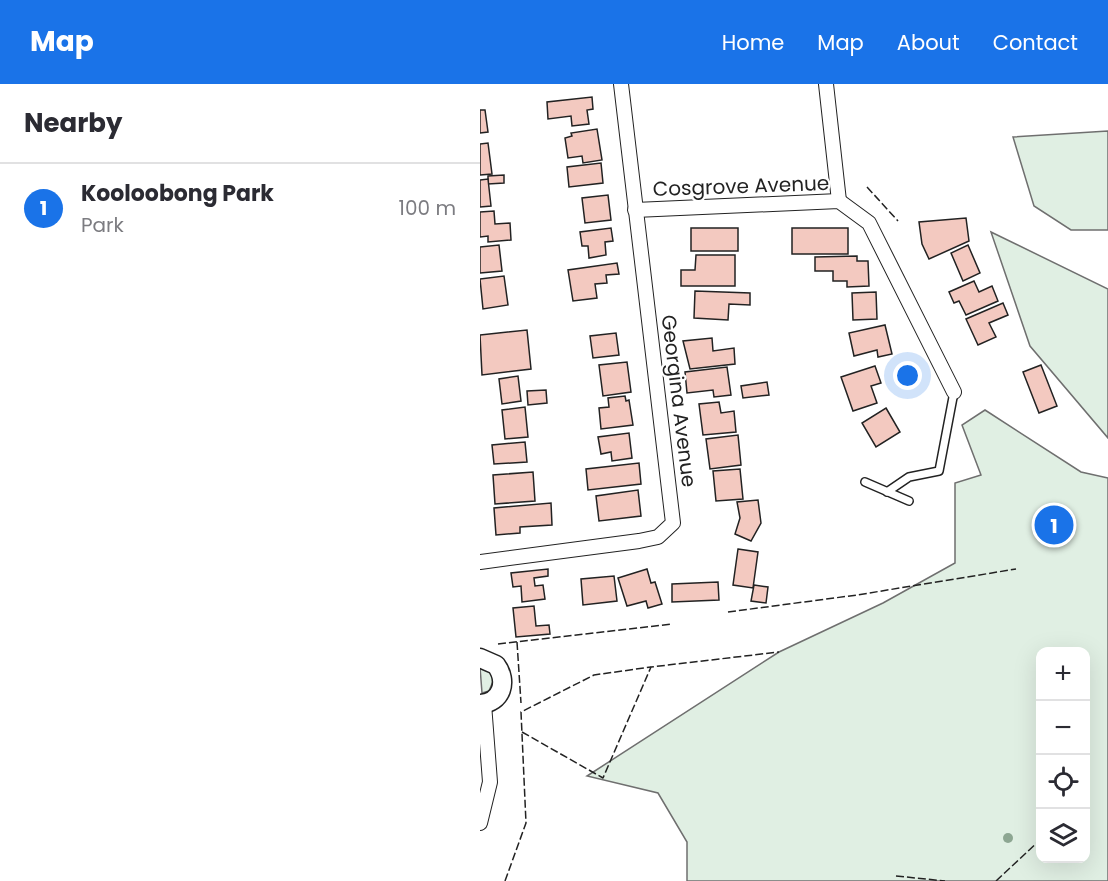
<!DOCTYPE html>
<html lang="en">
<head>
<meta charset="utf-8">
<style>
  :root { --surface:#fff; --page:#f7f7f7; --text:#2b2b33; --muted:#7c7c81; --line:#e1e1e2; --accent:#1a73e8 }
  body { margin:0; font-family:Poppins,sans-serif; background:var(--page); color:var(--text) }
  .controls { position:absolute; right:18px; bottom:18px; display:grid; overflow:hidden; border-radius:12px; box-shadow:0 6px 24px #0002 }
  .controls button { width:54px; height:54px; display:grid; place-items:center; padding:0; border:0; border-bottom:2px solid var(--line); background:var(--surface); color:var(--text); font:30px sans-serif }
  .you { position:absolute; left:428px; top:292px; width:21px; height:21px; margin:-15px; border:4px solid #fff; border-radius:50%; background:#1a73e8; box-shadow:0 0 0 9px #1a73e833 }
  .badge { display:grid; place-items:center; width:39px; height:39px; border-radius:50%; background:var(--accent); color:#fff; font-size:20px; font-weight:700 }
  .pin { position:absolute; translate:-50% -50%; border:3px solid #fff; box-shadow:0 2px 6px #0006 }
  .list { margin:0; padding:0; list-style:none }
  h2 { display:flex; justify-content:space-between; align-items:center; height:78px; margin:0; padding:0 24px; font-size:26px }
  h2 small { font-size:20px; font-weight:400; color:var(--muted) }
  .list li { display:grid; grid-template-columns:39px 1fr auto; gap:18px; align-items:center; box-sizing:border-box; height:90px; padding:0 24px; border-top:2px solid var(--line) }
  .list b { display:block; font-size:22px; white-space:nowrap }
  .list p { margin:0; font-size:20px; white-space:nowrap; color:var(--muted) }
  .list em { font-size:20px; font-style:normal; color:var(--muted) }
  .icon { flex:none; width:33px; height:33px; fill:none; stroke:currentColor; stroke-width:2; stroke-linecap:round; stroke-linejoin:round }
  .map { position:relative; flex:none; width:628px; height:797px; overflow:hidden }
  header { display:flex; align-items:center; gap:36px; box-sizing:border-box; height:84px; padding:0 30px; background:var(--accent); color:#fff }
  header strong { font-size:28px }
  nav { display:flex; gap:33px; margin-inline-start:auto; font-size:21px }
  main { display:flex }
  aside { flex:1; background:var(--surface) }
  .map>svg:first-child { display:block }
</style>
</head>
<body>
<header>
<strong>Map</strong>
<nav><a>Home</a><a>Map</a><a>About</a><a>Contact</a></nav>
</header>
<main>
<aside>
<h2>Nearby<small></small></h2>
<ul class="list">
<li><span class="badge">1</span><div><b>Kooloobong Park</b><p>Park</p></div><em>100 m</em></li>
</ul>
</aside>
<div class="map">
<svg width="628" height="797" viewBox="0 0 628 797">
  <rect width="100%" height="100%" fill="#fff"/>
  <g fill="#e0efe3" stroke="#6f6f6f" stroke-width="1.5" fill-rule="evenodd">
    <polygon points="628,47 628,146 591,146 554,122 533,53"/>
    <polygon points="511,148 628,205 628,354 550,262"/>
    <path d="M 505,326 L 601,388 L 628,394 L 628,797 L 207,797 L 207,758 L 178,709 L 107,692 L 299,568 L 403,519 L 475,479 L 475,399 L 501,391 L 482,341 ZM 560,568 L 606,568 L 606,774 L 560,774 Z"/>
    <polygon points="0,583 8,585 14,595 9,607 2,609"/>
  </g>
  <g fill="#f3c9c0" stroke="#222" stroke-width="1.5">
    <polygon points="112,13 113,25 107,26 109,40 92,42 91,32 68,35 67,18"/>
    <polygon points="0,26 5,26 8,48 0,49"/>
    <polygon points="117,45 122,76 103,79 102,72 88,74 85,54 92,52 91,49"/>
    <polygon points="8,59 12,90 0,91 0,60"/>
    <polygon points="121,79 123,99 89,103 87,83"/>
    <polygon points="24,91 24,99 8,100 8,92"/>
    <polygon points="8,95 11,122 0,123 0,96"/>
    <polygon points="128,111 131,136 105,139 102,114"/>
    <polygon points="14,127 15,140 30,139 31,156 8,158 8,152 0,153 0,128"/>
    <polygon points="486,134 489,157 449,175 442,160 439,138"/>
    <polygon points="131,144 133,157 125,158 126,171 109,174 108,162 102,162 100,148"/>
    <rect x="211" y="144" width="47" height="23"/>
    <rect x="312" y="144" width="56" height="26"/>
    <polygon points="19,161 22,187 0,189 0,163"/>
    <polygon points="488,161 500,189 483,197 471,169"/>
    <polygon points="216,171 255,171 255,202 201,202 201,186 215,186"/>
    <polygon points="377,172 377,177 388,177 389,202 367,203 367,197 353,197 353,187 335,187 335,173"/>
    <polygon points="137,179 139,190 126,191 127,199 115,200 117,214 93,217 88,186"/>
    <polygon points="24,192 28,221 3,225 0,195"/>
    <polygon points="494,197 499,208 512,202 518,217 486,231 479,217 474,219 469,208"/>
    <polygon points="215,207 270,209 270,221 249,220 248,236 214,234"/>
    <polygon points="396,208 397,235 373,236 372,209"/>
    <polygon points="523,219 528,231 509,239 516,253 498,261 486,235"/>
    <polygon points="405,241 412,270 398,273 397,266 374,272 369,249"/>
    <polygon points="47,246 51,285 2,291 0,251"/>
    <polygon points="136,249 139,271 113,274 110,252"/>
    <polygon points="232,254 233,267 254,264 255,280 210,285 203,257"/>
    <polygon points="147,278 151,308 123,312 119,281"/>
    <polygon points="561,281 577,322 559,329 543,288"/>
    <polygon points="395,282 401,299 391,302 397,319 373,327 361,293"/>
    <polygon points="247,283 251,311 234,313 233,306 207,309 205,288"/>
    <polygon points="38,292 41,317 22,320 19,295"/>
    <polygon points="287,298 289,311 263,314 261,302"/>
    <polygon points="66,306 67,319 48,321 47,307"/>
    <polygon points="145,312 146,317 149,316 153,341 121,345 119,324 129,323 128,314"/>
    <polygon points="239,318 241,329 254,327 256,348 223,351 219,320"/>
    <polygon points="45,323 48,353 25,355 22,326"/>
    <polygon points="406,324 420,348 396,363 382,339"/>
    <polygon points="149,349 152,374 132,377 131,368 121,370 118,353"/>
    <polygon points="258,351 261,381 230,385 226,355"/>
    <polygon points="45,358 47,378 14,380 12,361"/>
    <polygon points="159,379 161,400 108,406 106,385"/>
    <polygon points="260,385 263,415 236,417 233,387"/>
    <polygon points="53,388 55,417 15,420 13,391"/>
    <polygon points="158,406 161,432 119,437 116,412"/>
    <polygon points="278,416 281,439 271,457 255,450 260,434 257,418"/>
    <polygon points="71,419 72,441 40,443 40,449 16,451 14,424"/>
    <polygon points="258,465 278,468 273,504 253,501"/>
    <polygon points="68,485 68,492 54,494 55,502 63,501 65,515 42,518 41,502 33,503 31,489"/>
    <polygon points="167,485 171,499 175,498 182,520 168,524 166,517 147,522 138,494"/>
    <polygon points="134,492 137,517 103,521 101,495"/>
    <polygon points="238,498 239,516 192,518 192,500"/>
    <polygon points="274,501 288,503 286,519 271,517"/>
    <polygon points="54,522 56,542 69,541 70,550 36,553 33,524"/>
  </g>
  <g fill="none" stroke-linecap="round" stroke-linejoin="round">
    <defs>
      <g id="lane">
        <polyline points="385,398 429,417"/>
        <polyline points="407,408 429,393 459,387 474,308"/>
      </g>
      <g id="street">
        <polyline points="346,0 359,117"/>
        <polyline points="155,126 359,117 389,139 474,308"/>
        <polyline points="0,478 159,457 178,453 193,439 141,0"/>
        <polyline points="0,739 10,698 4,620"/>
      </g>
      <path id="secondary" d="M 0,574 L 16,581 C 28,597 22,619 0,620"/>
    </defs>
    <use href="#lane" stroke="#222" stroke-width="10"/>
    <use href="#street" stroke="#222" stroke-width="16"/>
    <use href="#secondary" stroke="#222" stroke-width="21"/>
    <use href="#lane" stroke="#fff" stroke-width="7"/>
    <use href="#street" stroke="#fff" stroke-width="14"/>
    <use href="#secondary" stroke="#fff" stroke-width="18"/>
    <g stroke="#222" stroke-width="1.5" stroke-dasharray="8 3" stroke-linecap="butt">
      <polyline points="387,103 418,137"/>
      <polyline points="248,528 377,511 536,485"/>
      <polyline points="37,558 41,619"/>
      <polyline points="18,560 192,540"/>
      <polyline points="42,648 123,694 171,583 299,568"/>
      <polyline points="416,792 465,797"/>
      <polyline points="25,797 46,739 41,628 114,591 171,583"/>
      <polyline points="516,797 560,756"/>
    </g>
  </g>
  <circle fill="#8da692" cx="528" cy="754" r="5"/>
  <g text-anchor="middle" stroke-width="4.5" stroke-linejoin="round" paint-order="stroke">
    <g font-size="20" fill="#222" stroke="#fff">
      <text transform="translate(261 102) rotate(-2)" y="7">Cosgrove Avenue</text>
      <text transform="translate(199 317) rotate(83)" y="7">Georgina Avenue</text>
    </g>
  </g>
</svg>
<div class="controls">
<button>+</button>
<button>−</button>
<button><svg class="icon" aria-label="locate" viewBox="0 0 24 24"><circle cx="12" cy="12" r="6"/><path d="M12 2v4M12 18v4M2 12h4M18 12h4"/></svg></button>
<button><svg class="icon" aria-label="layers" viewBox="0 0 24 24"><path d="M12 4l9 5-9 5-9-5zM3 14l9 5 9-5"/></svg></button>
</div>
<div class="you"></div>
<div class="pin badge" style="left:574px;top:441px">1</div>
</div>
</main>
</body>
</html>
